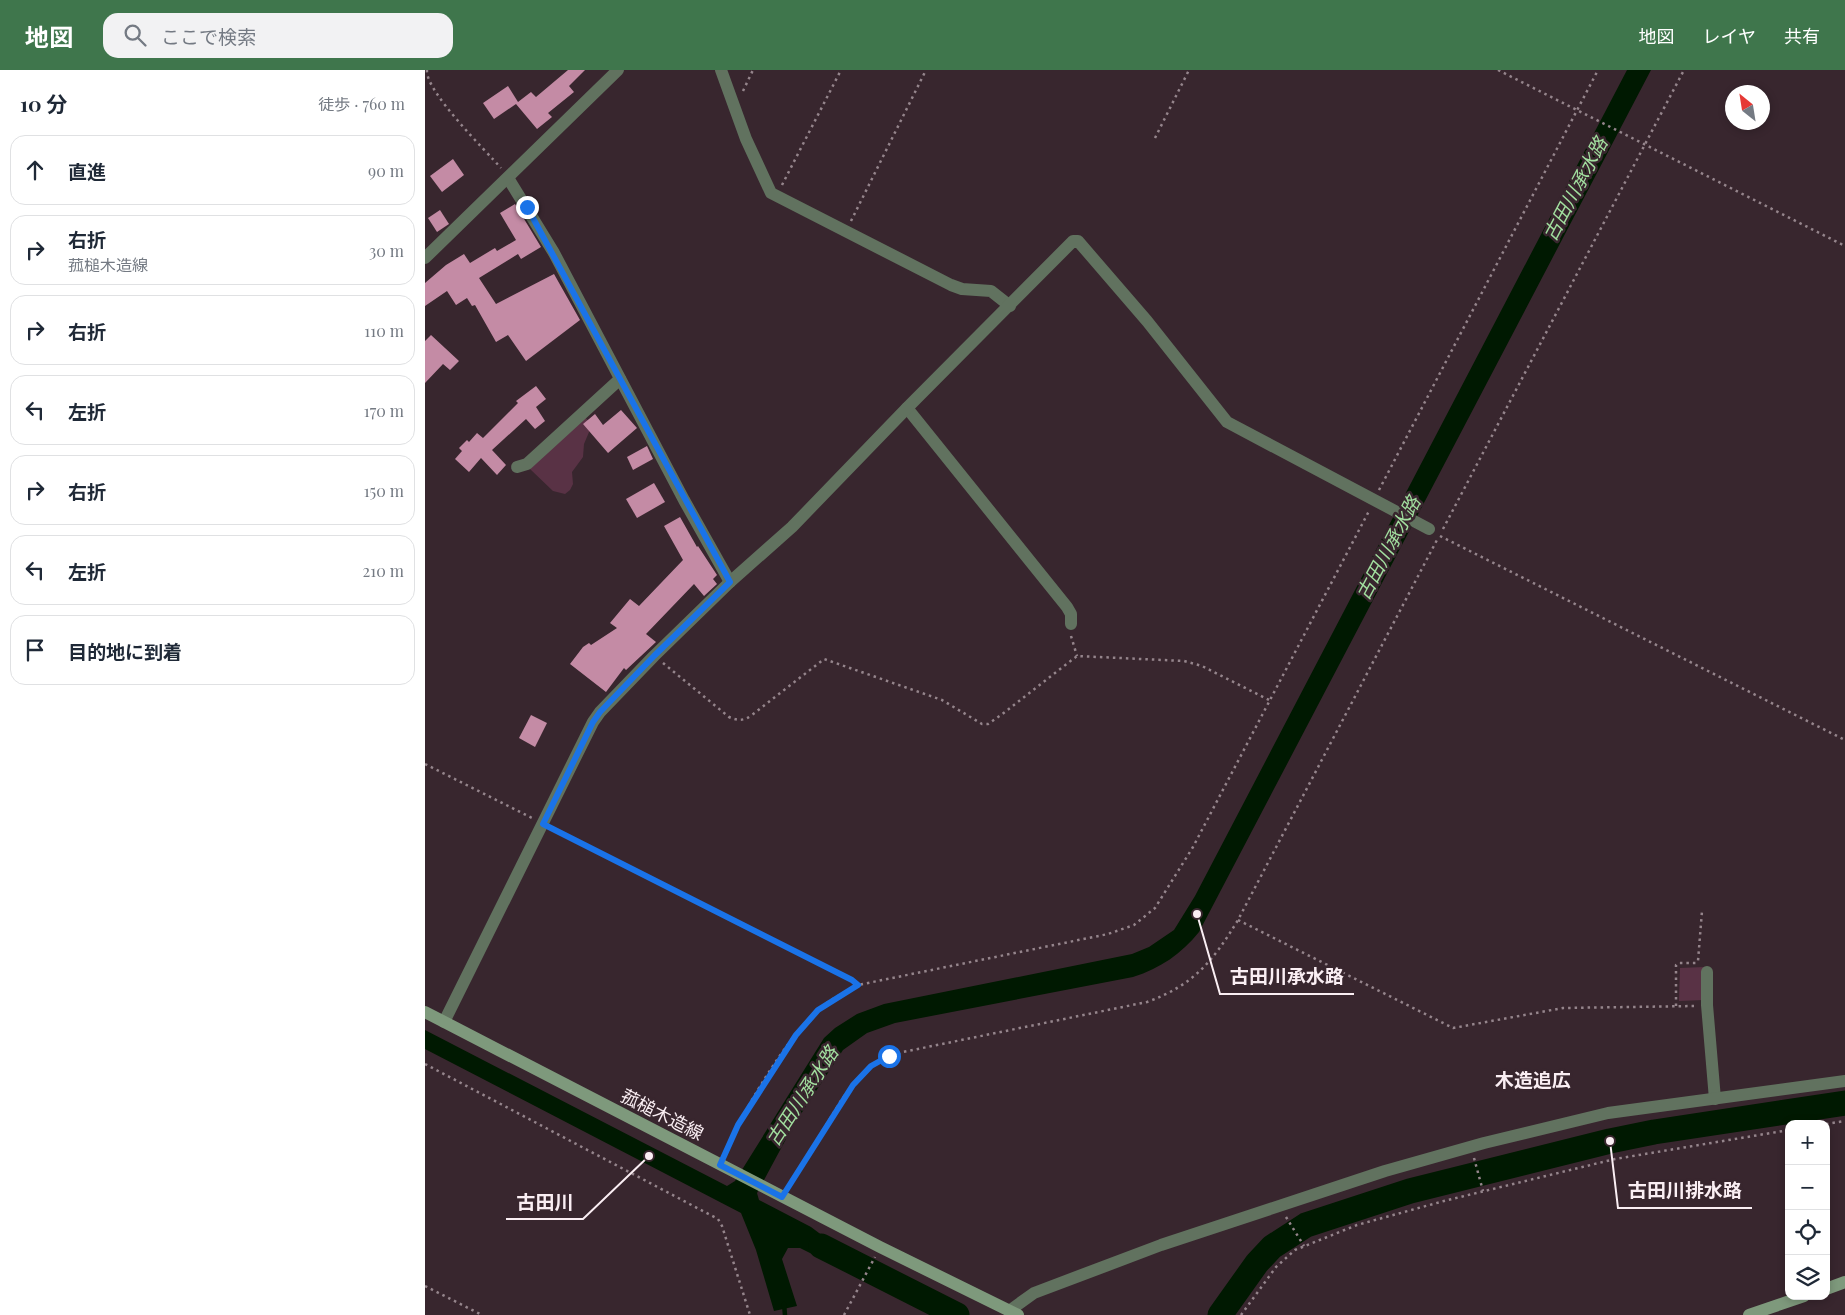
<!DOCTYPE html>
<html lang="ja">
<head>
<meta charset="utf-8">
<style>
  :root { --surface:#fff; --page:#f2f2f3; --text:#1f2937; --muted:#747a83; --line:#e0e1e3; --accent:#3f764c }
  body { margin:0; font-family:"Playfair Display","Noto Sans JP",serif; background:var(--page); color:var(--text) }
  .controls { position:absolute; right:15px; bottom:15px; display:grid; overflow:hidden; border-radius:10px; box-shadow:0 2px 8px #0003 }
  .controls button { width:45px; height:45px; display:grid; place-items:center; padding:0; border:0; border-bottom:1px solid var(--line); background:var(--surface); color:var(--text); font:25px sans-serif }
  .compass { position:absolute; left:1300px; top:15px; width:45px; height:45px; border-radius:50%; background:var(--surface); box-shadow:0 2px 8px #0003; rotate:330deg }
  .stop { position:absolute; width:15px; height:15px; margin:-11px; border:4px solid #1a73e8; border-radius:50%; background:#fff }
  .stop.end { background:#1a73e8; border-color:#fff; box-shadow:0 1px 5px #0008 }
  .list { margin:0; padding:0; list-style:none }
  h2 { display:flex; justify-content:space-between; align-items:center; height:65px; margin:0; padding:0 20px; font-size:21px }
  h2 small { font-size:16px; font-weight:400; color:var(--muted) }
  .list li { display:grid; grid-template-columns:32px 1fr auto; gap:15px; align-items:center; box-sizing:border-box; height:70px; margin:0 10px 10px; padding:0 10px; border:1px solid var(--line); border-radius:15px }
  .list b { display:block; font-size:19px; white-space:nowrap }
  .list p { margin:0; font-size:16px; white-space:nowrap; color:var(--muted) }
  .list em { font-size:16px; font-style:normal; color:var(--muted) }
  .icon { flex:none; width:28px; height:28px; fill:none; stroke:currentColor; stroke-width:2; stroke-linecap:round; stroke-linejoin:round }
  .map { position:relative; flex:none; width:1420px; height:1245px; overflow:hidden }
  header { display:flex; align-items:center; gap:30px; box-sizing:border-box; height:70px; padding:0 25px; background:var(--accent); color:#fff }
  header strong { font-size:24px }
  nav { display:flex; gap:28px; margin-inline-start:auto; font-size:18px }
  .search { width:350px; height:45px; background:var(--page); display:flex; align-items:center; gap:12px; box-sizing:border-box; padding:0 18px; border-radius:15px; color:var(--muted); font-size:19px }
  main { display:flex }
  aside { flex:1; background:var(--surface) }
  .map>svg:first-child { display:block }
</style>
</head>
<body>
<header>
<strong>地図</strong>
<div class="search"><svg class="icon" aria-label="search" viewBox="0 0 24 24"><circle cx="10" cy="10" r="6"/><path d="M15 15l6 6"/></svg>ここで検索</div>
<nav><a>地図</a><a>レイヤ</a><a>共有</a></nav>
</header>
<main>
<aside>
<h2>10 分<small>徒歩 · 760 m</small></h2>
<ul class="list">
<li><svg class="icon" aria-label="ahead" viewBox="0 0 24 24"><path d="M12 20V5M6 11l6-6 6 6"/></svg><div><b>直進</b></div><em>90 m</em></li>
<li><svg class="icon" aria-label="right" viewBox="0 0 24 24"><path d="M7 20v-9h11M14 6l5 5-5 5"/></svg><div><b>右折</b><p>菰槌木造線</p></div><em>30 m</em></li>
<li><svg class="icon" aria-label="right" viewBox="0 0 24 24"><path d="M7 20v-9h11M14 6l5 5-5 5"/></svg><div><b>右折</b></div><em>110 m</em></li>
<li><svg class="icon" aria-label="left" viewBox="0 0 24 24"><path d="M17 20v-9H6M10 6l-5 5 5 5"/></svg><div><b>左折</b></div><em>170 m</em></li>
<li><svg class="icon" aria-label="right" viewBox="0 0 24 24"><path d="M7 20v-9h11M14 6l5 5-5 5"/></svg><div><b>右折</b></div><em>150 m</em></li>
<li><svg class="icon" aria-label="left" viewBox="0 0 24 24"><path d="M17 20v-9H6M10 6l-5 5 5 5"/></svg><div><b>左折</b></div><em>210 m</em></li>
<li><svg class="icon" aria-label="arrive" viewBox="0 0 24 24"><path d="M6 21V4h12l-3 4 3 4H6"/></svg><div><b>目的地に到着</b></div></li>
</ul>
</aside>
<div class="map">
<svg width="1420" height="1245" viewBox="0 0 1420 1245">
  <rect width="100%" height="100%" fill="#38262e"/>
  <g fill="#593245">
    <polygon points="159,346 167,355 159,374 158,387 147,402 148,414 145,420 140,424 128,421 105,399"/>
    <polygon points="1279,897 1279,930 1254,931 1255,898"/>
  </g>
  <path fill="#001901" d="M 1202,0 L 1226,0 L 774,862 C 756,884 736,898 708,907 L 470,953 L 442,963 L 418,980 L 368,1056 L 332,1123 L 334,1130 L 386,1157 L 418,1181 L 430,1186 L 421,1201 L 375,1178 L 363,1178 L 357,1189 L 372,1236 L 349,1241 L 331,1180 L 316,1143 L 0,979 L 0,960 L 302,1116 L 310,1111 L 399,968 L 410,958 L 432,944 L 459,934 L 707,884 L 724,877 L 749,860 L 770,826 Z"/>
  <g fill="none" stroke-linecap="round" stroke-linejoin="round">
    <polyline stroke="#001901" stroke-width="4.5" points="359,1234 360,1245"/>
    <g stroke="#001901" stroke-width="25">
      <polyline points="396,1176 532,1245"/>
      <polyline points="795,1245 832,1193 847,1177 881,1155 985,1121 1185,1071 1229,1062 1420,1033"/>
    </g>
  </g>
  <g fill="#c48ba5">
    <polygon points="143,0 160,0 144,16 149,22 123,43 127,47 112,59 91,34 69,49 58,33 83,16 93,32 106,22 111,27"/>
    <polygon points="28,89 39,105 17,122 5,106"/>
    <polygon points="90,134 116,177 96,189 93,184 54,208 71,234 129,204 155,250 101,291 83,265 71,272 50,235 47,236 42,228 31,235 22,221 0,236 0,213 21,195 39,184 45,193 70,178 72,181 91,170 75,143"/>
    <polygon points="15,140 24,154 12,162 3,148"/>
    <polygon points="6,265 34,291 25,300 18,294 0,313 0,271"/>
    <polygon points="111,316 121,329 111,337 120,351 110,359 101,349 67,380 81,395 72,405 56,388 44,402 30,389 37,381 34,378 42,370 44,372 52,363 58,368 93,333 91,331"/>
    <polygon points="196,340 212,358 183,383 158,354 170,344 178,355"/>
    <polygon points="222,376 228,389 208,400 202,387"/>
    <polygon points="229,413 240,432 212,448 201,429"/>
    <polygon points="255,447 272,477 273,476 292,505 288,509 292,514 279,526 269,514 221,564 231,572 201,600 199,598 181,622 145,594 158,577 164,573 166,575 192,558 185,553 205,529 214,536 258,490 239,456"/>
    <polygon points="106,645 122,653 110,677 94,668"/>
  </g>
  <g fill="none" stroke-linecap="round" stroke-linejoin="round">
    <g stroke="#95858c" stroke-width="2.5" stroke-dasharray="2.5 4" stroke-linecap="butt">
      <path d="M 2,0 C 0,21 61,81 76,98"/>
      <polyline points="1073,0 1420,176"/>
      <polyline points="318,21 328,0"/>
      <polyline points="730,68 764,0"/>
      <polyline points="357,115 416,0"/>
      <polyline points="426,151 501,0"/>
      <polyline points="954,420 1173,0"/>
      <polyline points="1018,459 1259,0"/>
      <polyline points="1015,466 1420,670"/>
      <polyline points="646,566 652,586"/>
      <path d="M 238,593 L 304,647 C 313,651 319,651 327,645 L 399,589 L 517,630 L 557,654 L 563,654 L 576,645 L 652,586 L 759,591 L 777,596 L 844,630"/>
      <polyline points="0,694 107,748"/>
      <polyline points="128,759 427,910 433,915"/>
      <polyline points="813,850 1028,958 1138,938 1269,936"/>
      <polyline points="1251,936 1251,895 1254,893 1271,893 1273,891 1277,841"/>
      <polyline points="0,994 293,1149 297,1156 325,1245"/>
      <polyline points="1401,1054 1420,1051"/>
      <path d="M 301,1083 C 314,1046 364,964 394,939 C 406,929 420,922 433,915 L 683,864 L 709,855 L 730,838 L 768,777 L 944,441"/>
      <polyline points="1049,1088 1058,1121"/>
      <path d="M 364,1116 L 417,1029 L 436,1005 L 455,990 L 478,982 L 722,932 C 769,915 788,891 813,850 L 1013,468"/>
      <polyline points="861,1147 879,1176"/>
      <polyline points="0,1216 57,1245"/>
      <polyline points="419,1245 450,1187"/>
      <polyline points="816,1245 851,1197 870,1180 932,1155 1019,1131 1190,1089 1364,1060"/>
    </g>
    <g stroke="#61725f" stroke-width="12">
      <polyline points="296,0 321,69 346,123 526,215 537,219 566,221 585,236"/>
      <polyline points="83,108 129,183 259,430 305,512"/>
      <polyline points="0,188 193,0"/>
      <polyline points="482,338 642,537 646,544 646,554"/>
      <polyline points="92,397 102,394 195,309"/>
      <polyline points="1282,902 1282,935 1290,1029"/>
      <polyline points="19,952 168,652 175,642 229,586 305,512 367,457 482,338 648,171 653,171 722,251 802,352 1004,459"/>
      <polyline points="584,1241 609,1223 736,1175 960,1101 1059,1073 1183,1043 1420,1011"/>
    </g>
    <g stroke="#7e997c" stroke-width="12">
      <polyline points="0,942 455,1177 593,1245"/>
      <polyline points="1401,1219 1420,1212"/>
      <polyline points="1324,1245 1379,1226"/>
    </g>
  </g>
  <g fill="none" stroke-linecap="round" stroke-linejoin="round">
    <polyline stroke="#1a73e8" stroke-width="6" points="102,137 305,512 229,586 175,642 168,652 118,754 427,910 433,915 393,940 371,965 313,1055 295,1095 357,1127 428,1015 446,996 464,986"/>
  </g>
  <g text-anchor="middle" stroke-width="5" stroke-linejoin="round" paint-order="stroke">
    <g font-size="18" fill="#faeef3" stroke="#38262e">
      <text transform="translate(237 1045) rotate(27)" y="6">菰槌木造線</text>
    </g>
    <g font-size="19" font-style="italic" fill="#a2df9f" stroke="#38262e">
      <text transform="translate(1150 119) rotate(-62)" y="7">古田川承水路</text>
      <text transform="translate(963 478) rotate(-62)" y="7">古田川承水路</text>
      <text transform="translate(377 1026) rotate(-57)" y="7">古田川承水路</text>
    </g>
    <g font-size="19" font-weight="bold" fill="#faeef3" stroke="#38262e">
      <text x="1108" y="1017">木造追広</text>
    </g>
  </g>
  <path fill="none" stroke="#faeef3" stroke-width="2" d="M772 844L795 924H929M1185 1071L1193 1138H1327M224 1086L158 1149H81"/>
  <g fill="#faeef3" stroke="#38262e" stroke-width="2">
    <circle cx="772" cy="844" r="5"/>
    <circle cx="1185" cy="1071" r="5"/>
    <circle cx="224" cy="1086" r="5"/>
  </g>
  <g font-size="19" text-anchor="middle" font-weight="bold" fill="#faeef3" stroke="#38262e" stroke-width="5" stroke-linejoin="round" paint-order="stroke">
    <text x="862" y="913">古田川承水路</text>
    <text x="1260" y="1127">古田川排水路</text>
    <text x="120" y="1139">古田川</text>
  </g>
</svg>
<div class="controls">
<button>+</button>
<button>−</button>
<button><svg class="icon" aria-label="locate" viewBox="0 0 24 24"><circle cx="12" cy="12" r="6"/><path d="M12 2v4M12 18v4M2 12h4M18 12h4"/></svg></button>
<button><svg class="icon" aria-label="layers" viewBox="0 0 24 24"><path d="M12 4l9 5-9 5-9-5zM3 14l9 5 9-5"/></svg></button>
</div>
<svg class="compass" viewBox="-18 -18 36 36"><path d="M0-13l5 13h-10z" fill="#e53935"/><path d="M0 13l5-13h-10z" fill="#747a83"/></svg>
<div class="stop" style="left:464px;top:986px"></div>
<div class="stop end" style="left:102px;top:137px"></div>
</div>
</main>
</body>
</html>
